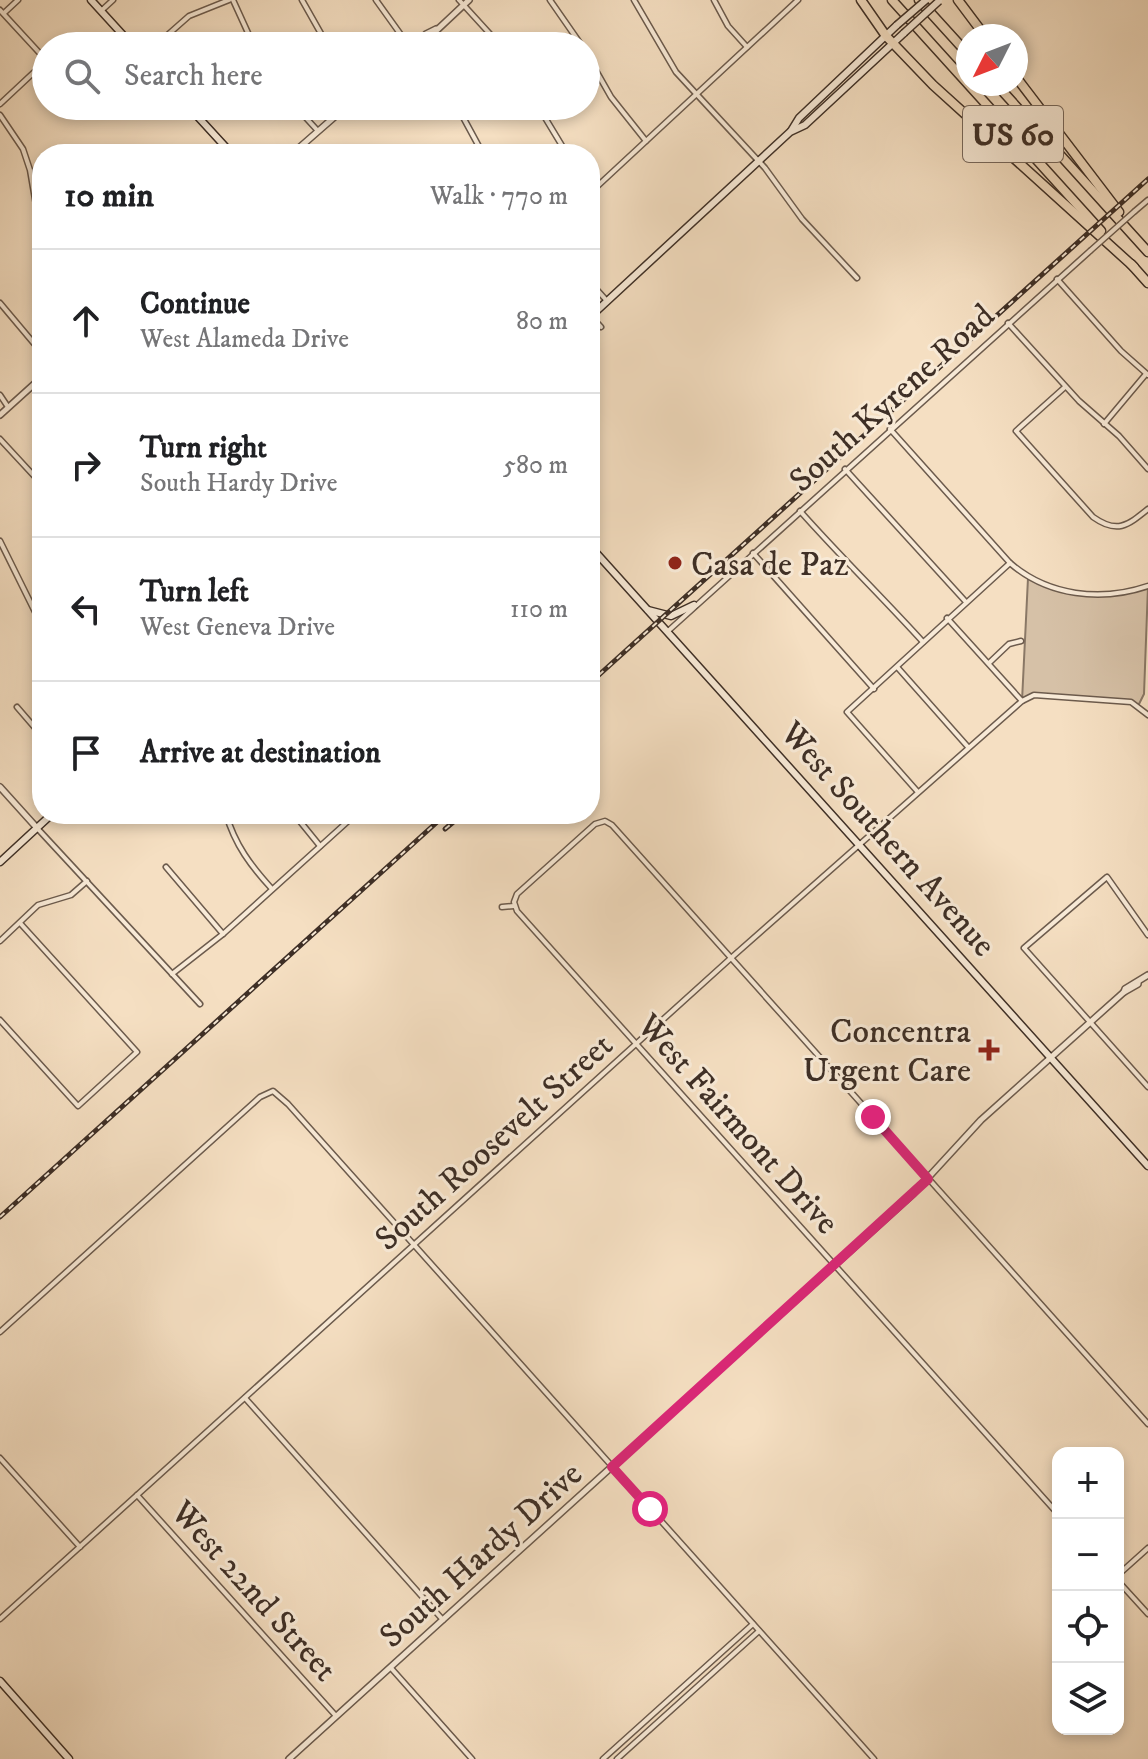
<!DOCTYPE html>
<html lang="en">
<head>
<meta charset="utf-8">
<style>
  :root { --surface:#fff; --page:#f6f6f6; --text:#202124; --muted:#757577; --line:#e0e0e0 }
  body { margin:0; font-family:"IM FELL DW Pica",serif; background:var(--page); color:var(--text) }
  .controls { position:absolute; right:24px; bottom:24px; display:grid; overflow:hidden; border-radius:16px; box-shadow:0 4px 12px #0003 }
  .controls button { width:72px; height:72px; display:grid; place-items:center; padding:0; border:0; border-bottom:2px solid var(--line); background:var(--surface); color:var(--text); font:40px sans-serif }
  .compass { position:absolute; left:956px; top:24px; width:72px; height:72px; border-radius:50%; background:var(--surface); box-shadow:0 4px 12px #0003; rotate:228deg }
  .stop { position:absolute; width:24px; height:24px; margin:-18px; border:6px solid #db2777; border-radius:50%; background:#fff }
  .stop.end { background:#db2777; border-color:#fff; box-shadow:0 2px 8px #0008 }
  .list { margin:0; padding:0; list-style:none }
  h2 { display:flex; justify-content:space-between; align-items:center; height:104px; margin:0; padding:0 32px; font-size:34px }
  h2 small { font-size:26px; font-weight:400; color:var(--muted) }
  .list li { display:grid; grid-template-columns:52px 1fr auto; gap:24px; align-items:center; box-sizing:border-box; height:144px; padding:0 32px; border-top:2px solid var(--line) }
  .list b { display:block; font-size:30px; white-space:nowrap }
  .list p { margin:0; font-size:26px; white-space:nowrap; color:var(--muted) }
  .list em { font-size:26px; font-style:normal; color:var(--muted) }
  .icon { flex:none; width:44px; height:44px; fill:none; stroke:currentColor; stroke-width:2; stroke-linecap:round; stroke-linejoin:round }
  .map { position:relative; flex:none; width:1148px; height:1759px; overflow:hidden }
  .search { position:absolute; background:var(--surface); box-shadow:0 4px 12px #0003; left:32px; top:32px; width:568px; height:88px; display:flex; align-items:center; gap:20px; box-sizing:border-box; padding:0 28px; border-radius:44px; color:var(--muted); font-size:30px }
  .panel { position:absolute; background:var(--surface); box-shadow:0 4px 12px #0003; left:32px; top:144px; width:568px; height:680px; border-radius:32px }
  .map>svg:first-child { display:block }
</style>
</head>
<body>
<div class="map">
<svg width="1148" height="1759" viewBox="0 0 1148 1759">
  <rect width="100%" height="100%" fill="#f5dfc2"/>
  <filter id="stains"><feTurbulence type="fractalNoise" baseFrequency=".0025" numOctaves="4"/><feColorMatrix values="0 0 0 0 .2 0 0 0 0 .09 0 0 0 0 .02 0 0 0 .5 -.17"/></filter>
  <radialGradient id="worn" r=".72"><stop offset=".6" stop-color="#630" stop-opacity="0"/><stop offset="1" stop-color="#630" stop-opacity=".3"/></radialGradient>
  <path fill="#d6c1a7" stroke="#8a7866" stroke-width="2" d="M 1028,578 C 1073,597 1101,596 1148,586 L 1144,694 L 1138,706 L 1131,702 L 1034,695 L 1022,701 Z"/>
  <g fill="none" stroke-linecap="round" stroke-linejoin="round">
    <defs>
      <g id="minor">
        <polyline points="233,0 254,46"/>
        <polyline points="302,0 328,46"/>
        <polyline points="376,0 409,46"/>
        <polyline points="459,0 501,46"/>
        <polyline points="550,0 582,46"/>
        <polyline points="634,0 676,72 765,168 802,219 857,278"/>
        <polyline points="714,0 728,26 747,47"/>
        <polyline points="0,10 46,60"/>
        <polyline points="101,11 113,0"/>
        <polyline points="4,13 18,0"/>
        <polyline points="155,46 189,16 229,0"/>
        <polyline points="586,53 611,97 646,141"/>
        <polyline points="0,104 46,61"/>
        <polyline points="295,106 318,131"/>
        <polyline points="457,106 483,154"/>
        <polyline points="538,106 567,154"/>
        <polyline points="0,115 23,149 30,170 42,240"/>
        <polyline points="590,180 596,187"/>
        <polyline points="590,193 798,0"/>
        <polyline points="1135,211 1148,200"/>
        <polyline points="1057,279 1121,351 1148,375"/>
        <polyline points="590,282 607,301"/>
        <polyline points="0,303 42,353"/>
        <polyline points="591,316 601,327"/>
        <polyline points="1008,323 1079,401 1119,436 1148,469"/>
        <path d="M 1065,387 L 1016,431 L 1093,517 C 1117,534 1127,526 1148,509"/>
        <polyline points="0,395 8,407"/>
        <polyline points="1104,424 1146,374"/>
        <path d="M 890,429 L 1010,563 C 1048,596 1101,602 1148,586"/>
        <polyline points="0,439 36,478"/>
        <polyline points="845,469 966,602"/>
        <path d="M 800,511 C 840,556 883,598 923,642"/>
        <polyline points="0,541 42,626"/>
        <polyline points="753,553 874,689"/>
        <polyline points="947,618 1022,701"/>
        <polyline points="667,632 1090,251"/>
        <polyline points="989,663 1009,644 1021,641"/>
        <polyline points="898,668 968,747"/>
        <polyline points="17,707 42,736"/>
        <polyline points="917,791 847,712 1010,563"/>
        <path d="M 226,814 C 235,845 251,866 272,889"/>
        <polyline points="294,814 320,846"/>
        <polyline points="37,828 200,1004"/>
        <polyline points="166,867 223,934"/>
        <polyline points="502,907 514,906"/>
        <polyline points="1148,935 1107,877 1024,948 1148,1087"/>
        <polyline points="0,941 38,905 71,895 87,881"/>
        <polyline points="172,974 223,934 356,814"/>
        <polyline points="0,1020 78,1106 137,1052 20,923"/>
        <polyline points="0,1332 260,1097 273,1091 288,1104 874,1759"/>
        <polyline points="245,1398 443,1620"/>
        <polyline points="0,1458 80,1547"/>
        <polyline points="137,1495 336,1716"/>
        <polyline points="1058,1514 517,911 514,902 517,894 595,824 605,821 612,825 1148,1424"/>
        <polyline points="1118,1575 1148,1548"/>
        <polyline points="1118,1581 1148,1614"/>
        <polyline points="0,1619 731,958 1022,701 1034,695 1131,702 1148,715"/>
        <polyline points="391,1668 472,1759"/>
        <polyline points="603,1759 753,1624"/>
        <polyline points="617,1759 759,1631"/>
      </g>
      <g id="tertiary">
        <polyline points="414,46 426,34 436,29"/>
        <polyline points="420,46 469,0"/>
        <polyline points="292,154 347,106"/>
        <polyline points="0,415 42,377"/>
        <polyline points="0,787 37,828"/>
        <polyline points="1124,992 1138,984 1138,982"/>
        <polyline points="289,1759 913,1194 981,1120 1124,992 1125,989 1148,975"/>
      </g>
      <g id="secondary">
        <polyline points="91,0 133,46"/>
        <polyline points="188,106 232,154"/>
        <polyline points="791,131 799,118 897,25"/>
        <polyline points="590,317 790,132 805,125 904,33"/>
        <polyline points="590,546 1148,1166"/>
        <polyline points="648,610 671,616 694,605"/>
        <polyline points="0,862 52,814"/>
        <polyline points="0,1681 69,1759"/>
      </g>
      <g id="motorway">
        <polyline points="861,0 886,36 933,85 1134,267"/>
        <polyline points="892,0 1101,231"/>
        <polyline points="919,0 968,54"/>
        <polyline points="958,0 985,36"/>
        <polyline points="1016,77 1119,212"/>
        <polyline points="996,84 1148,252"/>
        <polyline points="1131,264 1148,283"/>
      </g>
    </defs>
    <use href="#minor" stroke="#6c5b4d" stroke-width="7"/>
    <use href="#tertiary" stroke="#6c5b4d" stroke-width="8"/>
    <use href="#secondary" stroke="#3e2f26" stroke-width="9"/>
    <use href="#motorway" stroke="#3e2f26" stroke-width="11"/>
    <use href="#minor" stroke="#f8ead7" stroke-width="4"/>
    <use href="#tertiary" stroke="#f8ead7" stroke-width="5"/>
    <use href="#secondary" stroke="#f8ead7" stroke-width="6"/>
    <use href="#motorway" stroke="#f5dfc2" stroke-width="8"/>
    <defs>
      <g id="rail">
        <polyline points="590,683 1148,179"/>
        <polyline points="445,829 463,814"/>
        <polyline points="0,1217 446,814"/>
      </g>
    </defs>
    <use href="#rail" stroke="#3e2f26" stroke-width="5"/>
    <use href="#rail" stroke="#f8ead7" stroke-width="2" stroke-dasharray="6" stroke-linecap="butt"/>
    <defs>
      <polyline id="minor-bridge" points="1090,251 1135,211"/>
      <g id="secondary-bridge">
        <polyline points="897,25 926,0"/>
        <polyline points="904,33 939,1"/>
      </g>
    </defs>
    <use href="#minor-bridge" stroke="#6c5b4d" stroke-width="7" stroke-linecap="butt"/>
    <use href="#secondary-bridge" stroke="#3e2f26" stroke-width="9" stroke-linecap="butt"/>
    <use href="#minor-bridge" stroke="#f8ead7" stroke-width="4"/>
    <use href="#secondary-bridge" stroke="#f8ead7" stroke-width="6"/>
  </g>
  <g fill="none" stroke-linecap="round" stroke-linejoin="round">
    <polyline stroke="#db2777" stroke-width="10" points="650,1509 612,1467 928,1179 873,1117"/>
  </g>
  <g fill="#8f2418" stroke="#f8ead7" stroke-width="3">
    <circle cx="675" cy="563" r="8"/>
    <path d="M985 1038h8v8h8v8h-8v8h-8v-8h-8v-8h8z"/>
  </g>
  <g text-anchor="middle" stroke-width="6" stroke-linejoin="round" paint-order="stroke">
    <rect fill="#f8ead7" stroke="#76675b" stroke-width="2" x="963" y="106" width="100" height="56" rx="6"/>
    <g font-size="32" font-weight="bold" fill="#3e2f26">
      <text x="1013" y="145">US 60</text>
    </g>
    <g font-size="34" fill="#3e2f26" stroke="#f8ead7">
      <text transform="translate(891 397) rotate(-42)" y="12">South Kyrene Road</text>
      <text transform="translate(889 838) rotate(48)" y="12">West Southern Avenue</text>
      <text transform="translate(739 1123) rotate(48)" y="12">West Fairmont Drive</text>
      <text transform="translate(493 1141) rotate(-42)" y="12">South Roosevelt Street</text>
      <text transform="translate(480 1554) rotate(-42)" y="12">South Hardy Drive</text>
      <text transform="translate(255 1590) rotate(48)" y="12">West 22nd Street</text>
    </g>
    <g font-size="34" fill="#3e2f26" stroke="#f8ead7" text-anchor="start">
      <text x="691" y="575">Casa de Paz</text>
      <text x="971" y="1042" text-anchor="end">Concentra<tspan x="971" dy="39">Urgent Care</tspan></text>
    </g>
  </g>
  <rect width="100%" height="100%" filter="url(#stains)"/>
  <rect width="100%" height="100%" fill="url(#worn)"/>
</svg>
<div class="controls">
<button>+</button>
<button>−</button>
<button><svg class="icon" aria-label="locate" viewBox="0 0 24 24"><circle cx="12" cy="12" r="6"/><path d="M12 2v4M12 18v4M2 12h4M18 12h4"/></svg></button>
<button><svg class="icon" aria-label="layers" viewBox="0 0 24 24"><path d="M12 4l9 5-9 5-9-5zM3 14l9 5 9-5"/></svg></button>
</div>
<svg class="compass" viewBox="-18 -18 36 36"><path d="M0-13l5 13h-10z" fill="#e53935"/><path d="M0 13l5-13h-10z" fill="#757577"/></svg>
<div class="stop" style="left:650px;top:1509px"></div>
<div class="stop end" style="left:873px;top:1117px"></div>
<div class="search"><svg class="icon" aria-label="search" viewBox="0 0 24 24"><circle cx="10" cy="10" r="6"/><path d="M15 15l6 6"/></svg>Search here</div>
<section class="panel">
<h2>10 min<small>Walk · 770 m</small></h2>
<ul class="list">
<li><svg class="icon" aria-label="ahead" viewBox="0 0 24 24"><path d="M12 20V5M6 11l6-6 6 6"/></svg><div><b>Continue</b><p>West Alameda Drive</p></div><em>80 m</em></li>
<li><svg class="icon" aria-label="right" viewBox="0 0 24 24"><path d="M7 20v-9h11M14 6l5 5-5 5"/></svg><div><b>Turn right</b><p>South Hardy Drive</p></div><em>580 m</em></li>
<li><svg class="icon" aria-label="left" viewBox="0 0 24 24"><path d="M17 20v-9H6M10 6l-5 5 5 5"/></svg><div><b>Turn left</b><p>West Geneva Drive</p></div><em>110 m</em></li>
<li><svg class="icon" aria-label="arrive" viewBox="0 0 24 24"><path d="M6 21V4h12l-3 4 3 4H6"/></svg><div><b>Arrive at destination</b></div></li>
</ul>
</section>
</div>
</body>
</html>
